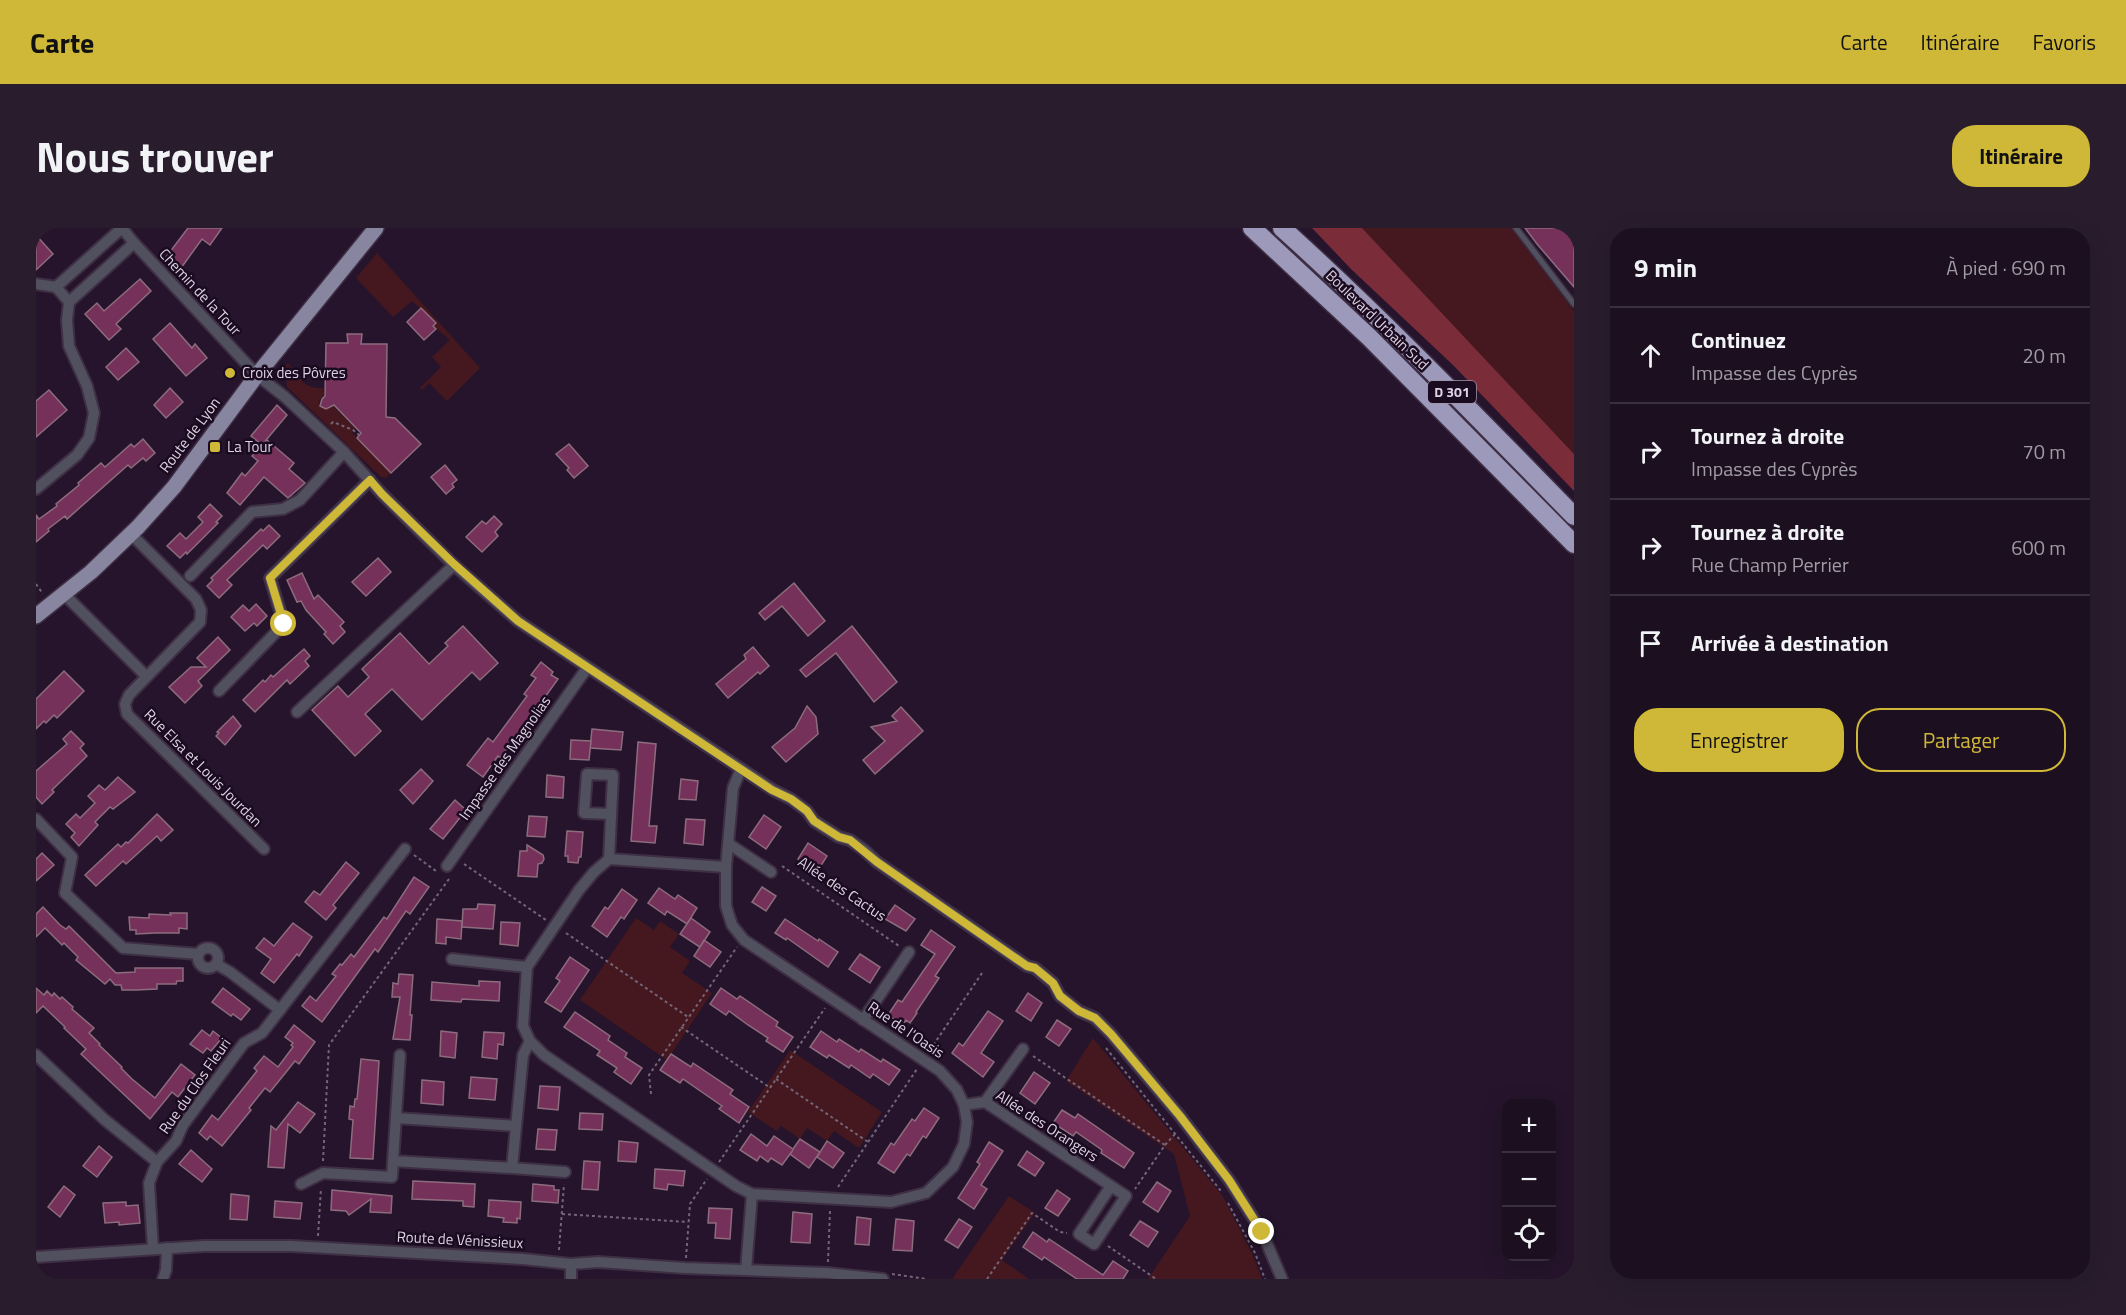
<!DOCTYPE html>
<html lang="fr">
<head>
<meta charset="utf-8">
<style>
  :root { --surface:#1c0f20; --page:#291d2d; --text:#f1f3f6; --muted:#a09ca5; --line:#3a2f3e; --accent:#cfb837 }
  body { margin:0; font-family:"Titillium Web",sans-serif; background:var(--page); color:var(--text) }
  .controls { position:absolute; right:18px; bottom:18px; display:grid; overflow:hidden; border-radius:12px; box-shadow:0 6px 24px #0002 }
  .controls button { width:54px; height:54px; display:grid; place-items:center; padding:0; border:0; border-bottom:2px solid var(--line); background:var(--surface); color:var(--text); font:30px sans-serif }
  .stop { position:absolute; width:18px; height:18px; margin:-14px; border:4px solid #cfb837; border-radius:50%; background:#fff }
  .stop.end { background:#cfb837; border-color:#fff; box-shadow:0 2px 6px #0008 }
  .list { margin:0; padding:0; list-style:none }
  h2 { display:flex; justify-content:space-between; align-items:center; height:78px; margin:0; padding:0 24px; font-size:26px }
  h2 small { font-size:20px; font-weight:400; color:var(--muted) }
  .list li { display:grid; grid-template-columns:39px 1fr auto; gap:18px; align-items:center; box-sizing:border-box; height:96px; padding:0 24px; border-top:2px solid var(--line) }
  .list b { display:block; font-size:22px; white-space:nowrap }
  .list p { margin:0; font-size:20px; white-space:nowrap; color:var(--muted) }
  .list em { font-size:20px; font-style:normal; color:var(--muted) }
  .actions { display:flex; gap:12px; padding:18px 24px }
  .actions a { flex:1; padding:14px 0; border:2px solid var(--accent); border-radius:24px; text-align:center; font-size:21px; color:var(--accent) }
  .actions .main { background:var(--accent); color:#111 }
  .icon { flex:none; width:33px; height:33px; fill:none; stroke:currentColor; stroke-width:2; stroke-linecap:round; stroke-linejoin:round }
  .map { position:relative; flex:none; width:1538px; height:1051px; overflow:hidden; border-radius:24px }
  header { display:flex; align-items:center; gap:36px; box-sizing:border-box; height:84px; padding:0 30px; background:var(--accent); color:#111 }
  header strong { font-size:28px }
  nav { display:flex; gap:33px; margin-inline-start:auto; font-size:21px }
  .intro { display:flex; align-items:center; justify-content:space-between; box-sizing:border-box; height:144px; padding:0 36px }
  h1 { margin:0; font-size:42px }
  .button { padding:15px 27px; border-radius:24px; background:var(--accent); color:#111; font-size:21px; font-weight:700 }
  main { display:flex; gap:36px; padding:0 36px }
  aside { flex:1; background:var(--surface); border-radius:24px; box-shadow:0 6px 24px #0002 }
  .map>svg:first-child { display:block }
</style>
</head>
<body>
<header>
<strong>Carte</strong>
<nav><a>Carte</a><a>Itinéraire</a><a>Favoris</a></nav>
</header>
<div class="intro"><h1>Nous trouver</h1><a class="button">Itinéraire</a></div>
<main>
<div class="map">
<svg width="1538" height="1051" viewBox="0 0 1538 1051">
  <rect width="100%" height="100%" fill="#25142b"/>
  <g fill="#45171e">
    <polygon points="1326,0 1475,0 1538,83 1538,226"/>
    <polygon points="341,25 444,140 411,173 393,155 386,162 384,160 405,139 396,129 414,112 397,98 400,95 376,73 357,89 320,50"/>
    <path d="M 252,135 C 263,149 267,161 287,160 L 288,166 L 283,173 L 284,178 L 290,181 L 296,177 L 319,200 L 316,204 L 355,245 L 350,250 L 345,249 L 251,159 L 249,138 Z"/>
    <polygon points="600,690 618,702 624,693 643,706 634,719 654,733 646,745 676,765 631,832 544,772"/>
    <polygon points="1057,810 1186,967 1216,1025 1226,1051 1112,1051 1154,988 1138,926 1030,853"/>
    <polygon points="754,822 846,884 823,920 798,903 791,913 771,900 764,911 745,898 741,903 712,884"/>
    <polygon points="973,968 999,985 966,1032 993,1051 916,1051"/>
  </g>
  <polygon fill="#7b2c39" points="1276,0 1326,0 1538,226 1538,263 1417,137 1315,41"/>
  <g fill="#76315b" stroke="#8c6c7d" stroke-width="1.5">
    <polygon points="152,0 186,0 174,17 166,11 140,47 127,33"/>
    <polygon points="1489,0 1538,0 1538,59 1501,16"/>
    <polygon points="0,7 17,26 0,42"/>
    <polygon points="104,51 115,63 80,96 85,101 73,112 49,86 61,75 68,83"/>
    <polygon points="385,80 400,95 397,98 400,101 388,112 371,94"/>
    <polygon points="134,95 156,120 159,116 171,130 150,148 117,111"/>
    <polygon points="311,106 326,106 325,116 351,116 350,189 359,190 385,216 355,245 321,210 325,205 298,177 290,181 284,178 286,171 289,168 290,115 312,115"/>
    <polygon points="90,120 103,134 82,152 70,139"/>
    <polygon points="134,160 147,174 130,190 118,177"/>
    <polygon points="13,162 31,182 0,209 0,173"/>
    <polygon points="241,177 251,187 226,217 215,208"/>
    <polygon points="107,211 119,225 110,233 107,230 95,240 92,237 31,291 29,288 12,301 13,303 0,314 0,287 3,291 21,278 20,276 43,257 42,255 65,235 69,239 95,216 98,219"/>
    <polygon points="231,212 258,235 253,241 269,255 252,270 228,249 204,277 191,265 206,245 209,248 222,233 216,228"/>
    <polygon points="533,216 552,238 538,250 531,242 533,240 520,226"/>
    <polygon points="409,237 421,252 416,256 418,259 410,266 395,249"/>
    <polygon points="174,276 186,288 180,294 182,295 151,326 150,324 144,330 131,318 144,305 150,311 167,294 162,289"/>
    <polygon points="458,288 466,296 459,304 462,308 446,324 430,309 446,293 450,296"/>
    <polygon points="233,297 244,308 231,321 227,317 191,352 196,357 183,370 171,358 177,352 175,350 225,301 227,303"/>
    <polygon points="342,330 355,344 330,368 316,354"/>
    <polygon points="266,345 278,371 282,367 308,394 304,398 309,404 297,416 288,406 290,404 270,382 265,373 261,374 251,352"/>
    <polygon points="758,355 789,393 772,408 746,378 729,392 723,385"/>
    <polygon points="220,376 231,388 221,398 218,395 209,403 195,389 207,377 213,383"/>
    <polygon points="427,398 462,435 444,452 436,444 386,492 356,461 329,486 345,503 319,528 276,482 302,458 312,469 333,449 326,441 364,405 393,436 412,418 409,415"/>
    <polygon points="816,398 861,454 838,474 800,425 770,449 764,442"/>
    <polygon points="182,409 194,422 162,453 166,458 149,475 133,459 155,439 170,439 161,430"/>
    <polygon points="717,419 733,438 724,446 722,444 692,470 680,456 710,431 708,427"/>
    <polygon points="268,421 274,428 269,433 273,438 254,456 251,452 219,484 207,472 227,452 229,454 235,447 237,449"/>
    <polygon points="505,434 517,444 515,447 522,451 499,483 502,485 490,501 487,499 464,530 462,528 447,549 431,537 452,510 457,514 491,468 488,466 500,450 495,447"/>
    <polygon points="28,443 48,463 21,490 18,487 10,495 8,493 0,501 0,471"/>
    <polygon points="771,478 780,489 782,506 750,534 736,519 759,500"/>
    <polygon points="865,479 887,503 839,546 827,532 849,513 835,499 861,493 856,488"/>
    <polygon points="197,488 205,498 189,517 180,508 183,505 181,504"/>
    <polygon points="556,501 587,504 585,522 554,520"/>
    <polygon points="35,503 48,516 44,520 51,528 16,562 18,564 6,576 0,569 0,543 31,516 27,511"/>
    <polygon points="535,512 555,513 553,532 534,531"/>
    <polygon points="602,514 620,516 613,598 621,598 619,615 595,613"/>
    <polygon points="385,541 397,553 377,576 364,562"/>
    <polygon points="511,547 528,549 527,570 510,569"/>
    <polygon points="82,549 99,564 77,581 74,579 59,594 62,597 43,618 35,609 39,605 30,596 40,586 44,590 59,575 52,568 63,557 69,562"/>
    <polygon points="645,551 662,553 660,572 643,571"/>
    <polygon points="419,572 430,582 407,611 394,601"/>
    <polygon points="121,586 137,602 125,613 121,608 90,636 87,633 60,658 49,647 82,616 85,619 90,614 92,615"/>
    <polygon points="728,587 745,599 730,621 713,609"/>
    <polygon points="493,588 511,589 509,609 491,608"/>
    <polygon points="650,591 669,592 667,617 648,615"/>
    <polygon points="531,603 547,604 545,629 543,629 542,635 532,634 532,628 529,628"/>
    <polygon points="772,615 791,628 781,644 762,631"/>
    <polygon points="491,617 507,627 508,631 506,635 502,636 501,649 482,648 484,623 491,623"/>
    <polygon points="6,625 18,637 0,653 0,631"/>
    <polygon points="310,634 323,645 297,677 300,680 290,692 269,674 278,663 284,667"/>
    <polygon points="378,649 393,659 374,686 370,683 342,724 339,721 286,794 266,778 274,768 280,773 300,748 296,746 304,736 306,737 315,726 318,729 348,689 351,691"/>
    <polygon points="726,659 740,668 730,683 716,674"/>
    <polygon points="623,660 639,671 642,667 661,680 651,696 631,683 629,687 612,675"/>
    <polygon points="586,661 601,672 588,691 585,689 571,709 556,698 569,679 572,681"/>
    <polygon points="442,676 459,677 457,701 426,699 427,681 441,681"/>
    <polygon points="859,677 879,691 870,703 849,691"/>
    <polygon points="7,679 24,697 30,701 33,698 80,745 99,744 99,740 147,740 147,753 141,753 140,756 121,756 121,761 100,762 86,762 85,757 79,757 74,751 69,756 40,732 42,729 28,715 26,717 9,700 0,709 0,686"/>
    <polygon points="134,685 151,685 151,701 143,700 143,705 119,705 100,706 100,702 94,702 93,689 113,690 113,686 135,687"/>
    <polygon points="655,690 674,704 664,719 668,712 685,724 674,739 658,728 664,719 644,706"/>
    <polygon points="401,691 426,693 425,711 410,709 410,716 400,715"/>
    <polygon points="749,691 782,713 783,711 802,724 792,739 751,710 750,712 739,705"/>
    <polygon points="465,694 484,695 482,718 464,716"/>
    <polygon points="257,695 276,709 263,728 261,726 238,755 225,745 235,731 220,720 228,710 238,718"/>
    <polygon points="895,702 919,719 899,748 903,750 880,784 881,785 874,795 870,792 867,797 852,787 862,772 866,774 899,726 885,717"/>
    <polygon points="824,726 844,739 834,755 813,741"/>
    <polygon points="534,729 553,742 525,784 509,774 524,753 520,750"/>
    <polygon points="363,746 377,747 374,787 376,787 374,812 357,811 364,769 356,769 357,755 362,756"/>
    <polygon points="443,753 464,754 463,773 426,771 425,774 395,772 396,754 443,758"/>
    <polygon points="0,760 8,767 11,763 16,768 18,765 24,771 26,769 37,779 36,781 58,800 53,805 64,816 63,817 86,839 85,840 96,851 119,870 145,836 159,847 142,869 136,864 114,891 45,826 50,821 28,800 29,799 7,778 0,785"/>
    <polygon points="187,760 214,781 205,792 197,786 195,788 176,774"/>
    <polygon points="685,760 701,771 704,768 742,794 740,798 757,809 747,824 730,813 732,810 712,797 693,783 690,787 674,776"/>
    <polygon points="992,765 1006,775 995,793 980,783"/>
    <polygon points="952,783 967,793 945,825 958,834 947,849 916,825 923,815 927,818"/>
    <polygon points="539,784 574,808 572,812 591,825 589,829 606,840 595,856 578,844 581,840 561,827 564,823 528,799"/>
    <polygon points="1021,792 1035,801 1023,818 1010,809"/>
    <polygon points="258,797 279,814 263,836 259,833 234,864 229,860 213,880 215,882 186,918 174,908 171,912 163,905 176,887 182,892 221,843 218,840 228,828 242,839 257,819 255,817 257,815 249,809"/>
    <polygon points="166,802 174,808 177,803 186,810 175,823 171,820 167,825 154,816"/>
    <polygon points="405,803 421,805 419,830 404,828"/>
    <polygon points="785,803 801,814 803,811 823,824 825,821 845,834 847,831 864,842 853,857 837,846 834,850 815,837 813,840 793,827 791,830 774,819"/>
    <polygon points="448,804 468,805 467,817 462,816 461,831 446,829"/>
    <polygon points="635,826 655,839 657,835 697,862 694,866 713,879 703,895 683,881 686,878 647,851 644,855 624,842"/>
    <polygon points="325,831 343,833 337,931 314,930 317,892 313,891 314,878 318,879 319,871 321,871"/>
    <polygon points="998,844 1014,855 999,876 984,865"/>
    <polygon points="435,849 461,851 459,872 433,870"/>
    <polygon points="386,852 408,854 407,877 385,875"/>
    <polygon points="504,858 524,859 522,882 502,880"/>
    <polygon points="262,874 279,886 264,905 252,896 248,940 232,939 235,898 240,902"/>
    <polygon points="888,880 903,890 890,910 887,908 874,928 871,926 858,945 842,935 855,915 858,917 876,891 879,893"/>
    <polygon points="1026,882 1039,890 1042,886 1098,925 1088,940 1065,925 1066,922 1040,904 1037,908 1017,895"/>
    <polygon points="544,885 567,886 566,902 543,901"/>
    <polygon points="502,901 521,902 519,922 500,921"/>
    <polygon points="715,906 731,918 738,908 757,921 764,911 784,924 773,940 754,926 757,922 746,937 735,930 732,934 724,928 721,933 704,922"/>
    <polygon points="583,913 602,915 600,934 582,933"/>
    <polygon points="791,913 808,925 797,940 781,929"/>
    <polygon points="953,914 967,923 945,957 951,961 938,981 922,970 944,936 941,934"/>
    <polygon points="63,918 76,929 61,949 47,938"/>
    <polygon points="155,922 176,941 166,954 143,936"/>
    <polygon points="991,923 1008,935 999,948 982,937"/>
    <polygon points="548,933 564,934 562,962 546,961"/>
    <polygon points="619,941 649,943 647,958 632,956 631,962 618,960"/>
    <polygon points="377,953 439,956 438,979 427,978 427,973 376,971"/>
    <polygon points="1121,954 1135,963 1122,984 1107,974"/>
    <polygon points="497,956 518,958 518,962 523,962 522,975 496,973"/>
    <polygon points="28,958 39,967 24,989 12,979"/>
    <polygon points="296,962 356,968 355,985 334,984 335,971 313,987 310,983 295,982"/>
    <polygon points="1021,962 1034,971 1022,988 1009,980"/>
    <polygon points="195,966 213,968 211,992 194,991"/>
    <polygon points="453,972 485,974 484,991 481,990 481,995 467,994 468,990 452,988"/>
    <polygon points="239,973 266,975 264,991 238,989"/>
    <polygon points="90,974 90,978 102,977 104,995 83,997 83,994 69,995 67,975"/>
    <polygon points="673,980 696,981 694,1011 679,1010 680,995 672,995"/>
    <polygon points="757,984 776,986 774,1015 755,1014"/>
    <polygon points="821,989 835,991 833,1017 819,1016"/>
    <polygon points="860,991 878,993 876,1023 857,1022"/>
    <polygon points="923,991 936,999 922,1020 909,1012"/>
    <polygon points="1104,993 1122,1004 1112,1019 1094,1007"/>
    <polygon points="997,1004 1011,1014 1013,1011 1067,1047 1077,1033 1092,1043 1087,1051 1041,1051 1008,1029 1006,1032 987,1019"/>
  </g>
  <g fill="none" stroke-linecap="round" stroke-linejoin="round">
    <defs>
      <polyline id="lane" points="1480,0 1538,76"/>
      <g id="street">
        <polyline points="86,0 98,15 221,147 249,169 308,224 346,266 418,337 482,393 737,562 755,571 771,583 778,593 803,609 814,612 828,622 841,634 991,738 999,740 1017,755 1024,768 1043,783 1059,790 1075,806 1144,888 1193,952 1226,1004 1246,1051"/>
        <polyline points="0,56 20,59 33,74"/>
        <polyline points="20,59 86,0"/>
        <polyline points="0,261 41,227 53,210 58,185 51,158 33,118 31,92 33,74 98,15"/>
        <polyline points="95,306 160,371 165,382 164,394 93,467 89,476 91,486 228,621"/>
        <polyline points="154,348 216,284 247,281 264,272 308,224"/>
        <polyline points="28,366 110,448"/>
        <polyline points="183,463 248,396 234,350 334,252"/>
        <polyline points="261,484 418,337"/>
        <polyline points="0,591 36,629 29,665 87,720 162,726"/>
        <polyline points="693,616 735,644"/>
        <polyline points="573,631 577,547 551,546 548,585 575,586"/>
        <polyline points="411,638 551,440"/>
        <polyline points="690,639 697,560 705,541"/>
        <circle cx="172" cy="730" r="10"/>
        <polyline points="416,731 491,739"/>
        <polyline points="180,736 194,744 244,782"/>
        <polyline points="827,792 873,724"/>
        <polyline points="0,827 69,892 121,934"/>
        <polyline points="364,827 357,933 476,940 487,827 494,813"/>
        <polyline points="949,874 987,821"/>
        <polyline points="928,877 949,874 1090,968 1058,1016 1043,1006 1075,958"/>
        <polyline points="360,890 480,898"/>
        <polyline points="476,940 529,944"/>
        <polyline points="265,956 287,945 356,949 357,933"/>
        <polyline points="117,1021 113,955 121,934 140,913 147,897 208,815 226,805 369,621"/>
        <polyline points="0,1029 168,1018 255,1018 487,1031 535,1036 562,1034 649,1040 791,1045 847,1051"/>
        <polyline points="535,1036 535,1051"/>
        <polyline points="710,1042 716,966 855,974 890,965 917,939 928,916 931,894 928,877 921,862 904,843 708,712 696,697 690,678 690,639 573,631 558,644 543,662 491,739 487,798 494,813 508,827 700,958 716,966"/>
        <polyline points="127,1051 130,1042 131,1020"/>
      </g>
      <polyline id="primary" points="0,388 55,344 102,299 138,259 221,147 340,0"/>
      <g id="highway">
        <polyline points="1216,0 1333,109 1538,316"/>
        <path d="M 1246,0 C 1348,92 1442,190 1538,288"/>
      </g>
    </defs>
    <use href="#lane" stroke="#3f2f45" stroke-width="8"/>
    <use href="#street" stroke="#3f2f45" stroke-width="14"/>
    <use href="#primary" stroke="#3f2f45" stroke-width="18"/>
    <use href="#highway" stroke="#3f2f45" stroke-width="21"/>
    <g stroke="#746579" stroke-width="2" stroke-dasharray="3 3" stroke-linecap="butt">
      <polyline points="295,196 297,194 317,202 323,207"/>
      <polyline points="0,356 7,366"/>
      <polyline points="378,627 400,643"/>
      <polyline points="428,636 510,692"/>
      <polyline points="746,638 863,718"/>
      <polyline points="530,705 652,789"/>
      <polyline points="645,799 733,859"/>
      <polyline points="1070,820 1185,963"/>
      <polyline points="894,822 946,745"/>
      <polyline points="997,828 1129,917 1099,961"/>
      <polyline points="740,851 832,914"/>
      <polyline points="615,866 613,847 701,719"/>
      <polyline points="1129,917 1139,906"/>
      <polyline points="287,933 293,817 413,651"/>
      <polyline points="683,934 789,780"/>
      <polyline points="802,959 881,841"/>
      <polyline points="1192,975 1219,1025 1229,1051"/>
      <polyline points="526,986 652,994"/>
      <polyline points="282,1008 285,960"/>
      <polyline points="1072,1018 1120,1051"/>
      <polyline points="523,1022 528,956"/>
      <polyline points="650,1030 654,976 671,951"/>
      <polyline points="792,1034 794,983"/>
      <polyline points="856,1046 891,1051"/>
      <polyline points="951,1051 996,985 1024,1004 1031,1005"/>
    </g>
    <use href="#lane" stroke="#51505e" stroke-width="5"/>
    <use href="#street" stroke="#51505e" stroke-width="10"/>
    <use href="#primary" stroke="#8785a0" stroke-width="15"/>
    <use href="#highway" stroke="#9c99ba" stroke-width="18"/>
  </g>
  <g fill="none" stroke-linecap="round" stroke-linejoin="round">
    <polyline stroke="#cfb837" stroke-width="8" points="248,396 234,350 334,252 346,266 418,336 482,393 736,562 755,571 771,583 778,593 803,609 814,612 841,634 991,738 999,740 1017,755 1024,768 1043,783 1059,790 1075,806 1144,888 1193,952 1226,1004"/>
  </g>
  <g fill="#cfb837" stroke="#1b0b21" stroke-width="2">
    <circle cx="194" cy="145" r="6"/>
    <rect x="173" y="213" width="12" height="12" rx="3"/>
  </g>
  <g text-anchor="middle" stroke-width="5" stroke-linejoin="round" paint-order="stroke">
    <rect fill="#1b0b21" stroke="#a396a8" stroke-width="1.5" x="1392" y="153" width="48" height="22" rx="4.5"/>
    <g font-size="14" font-weight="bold" fill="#ddd2e2">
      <text x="1416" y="169">D 301</text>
    </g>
    <g font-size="15" fill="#ddd2e2" stroke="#1b0b21">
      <text transform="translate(164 64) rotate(47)" y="5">Chemin de la Tour</text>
      <text transform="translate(1341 92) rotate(44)" y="5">Boulevard Urbain Sud</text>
      <text transform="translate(154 207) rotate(-53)" y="5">Route de Lyon</text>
      <text transform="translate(469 530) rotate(-55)" y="5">Impasse des Magnolias</text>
      <text transform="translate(167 540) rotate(45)" y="5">Rue Elsa et Louis Jourdan</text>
      <text transform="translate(806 661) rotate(34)" y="5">Allée des Cactus</text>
      <text transform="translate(870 802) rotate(34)" y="5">Rue de l'Oasis</text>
      <text transform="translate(159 858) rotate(-55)" y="5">Rue du Clos Fleuri</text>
      <text transform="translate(1011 898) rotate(33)" y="5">Allée des Orangers</text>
      <text transform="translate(424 1012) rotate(3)" y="5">Route de Vénissieux</text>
    </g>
    <g font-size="15" fill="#ddd2e2" stroke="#1b0b21" text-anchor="start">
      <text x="206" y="150">Croix des Pôvres</text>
      <text x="191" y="224">La Tour</text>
    </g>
  </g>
</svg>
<div class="controls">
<button>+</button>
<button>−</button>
<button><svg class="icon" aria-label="locate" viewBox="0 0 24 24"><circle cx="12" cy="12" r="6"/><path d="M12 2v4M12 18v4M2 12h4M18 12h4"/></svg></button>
</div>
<div class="stop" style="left:248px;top:396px"></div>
<div class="stop end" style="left:1226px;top:1004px"></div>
</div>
<aside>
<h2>9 min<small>À pied · 690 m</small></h2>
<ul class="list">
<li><svg class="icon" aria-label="ahead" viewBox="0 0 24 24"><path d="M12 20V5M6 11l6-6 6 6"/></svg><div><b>Continuez</b><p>Impasse des Cyprès</p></div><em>20 m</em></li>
<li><svg class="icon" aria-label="right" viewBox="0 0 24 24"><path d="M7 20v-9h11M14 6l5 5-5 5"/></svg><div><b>Tournez à droite</b><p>Impasse des Cyprès</p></div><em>70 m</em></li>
<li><svg class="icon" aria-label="right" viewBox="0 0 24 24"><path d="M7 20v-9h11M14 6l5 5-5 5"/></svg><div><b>Tournez à droite</b><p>Rue Champ Perrier</p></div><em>600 m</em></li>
<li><svg class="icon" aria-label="arrive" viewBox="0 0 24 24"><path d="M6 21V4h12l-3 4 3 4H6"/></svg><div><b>Arrivée à destination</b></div></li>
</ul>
<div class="actions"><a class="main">Enregistrer</a><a>Partager</a></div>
</aside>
</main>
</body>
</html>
